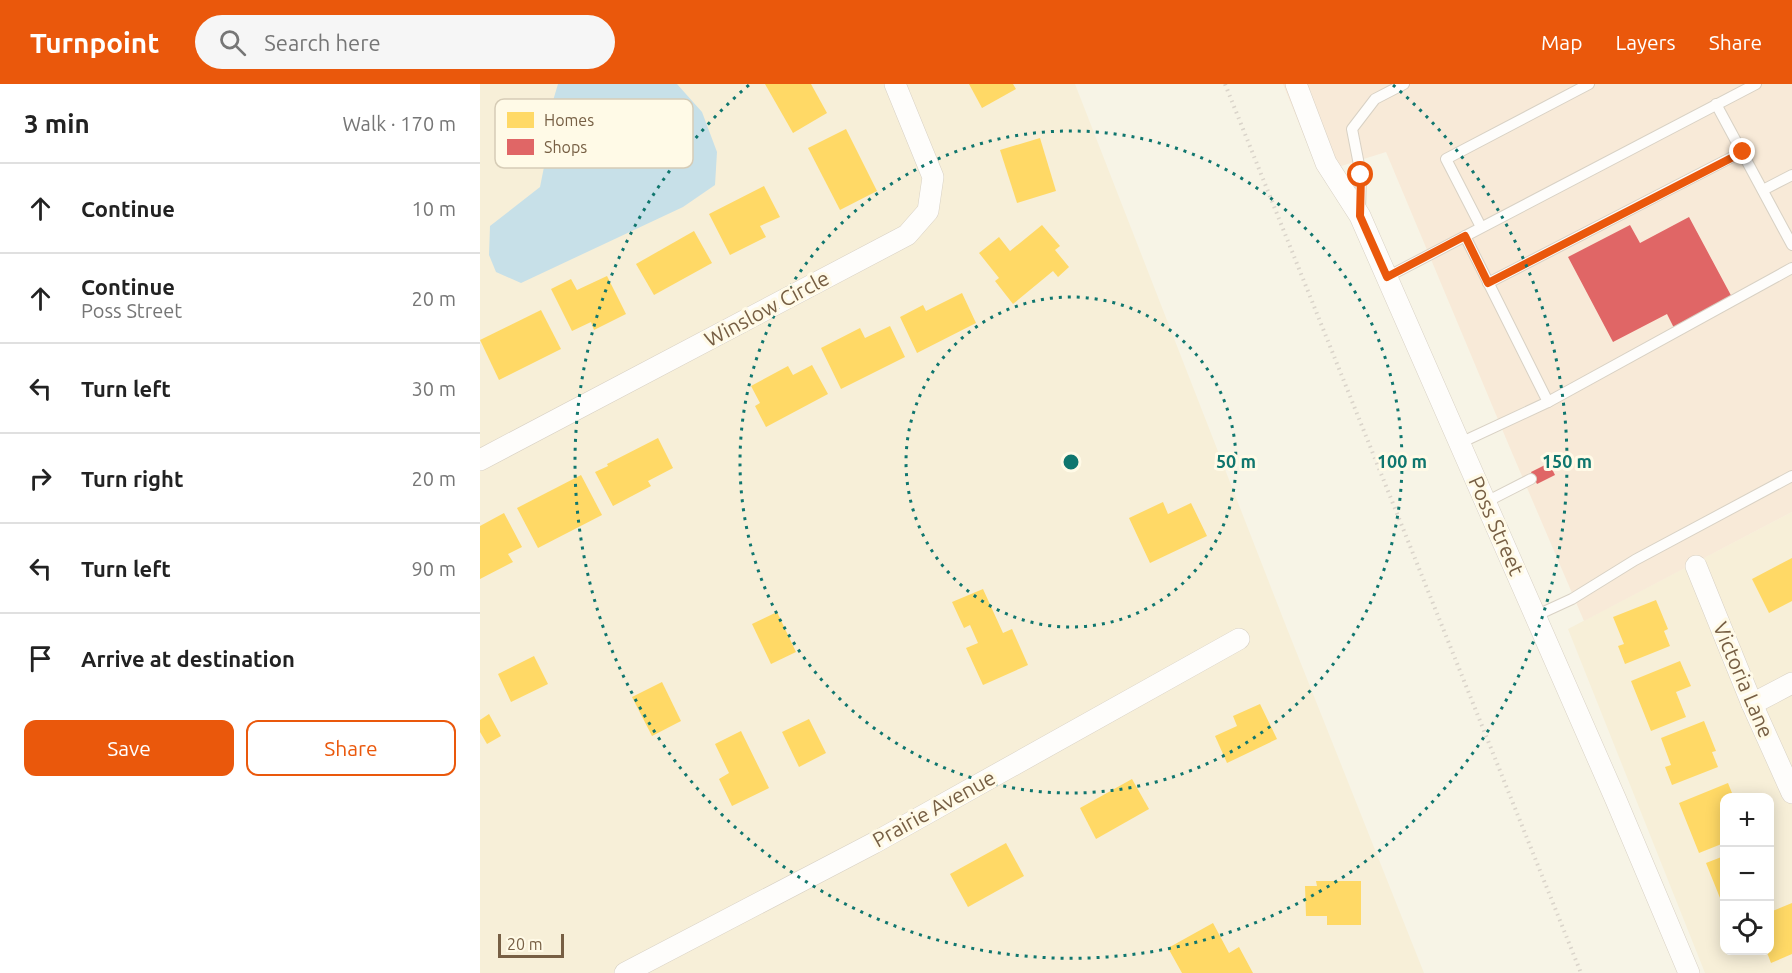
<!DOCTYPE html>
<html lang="en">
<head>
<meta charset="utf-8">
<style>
  :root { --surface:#fff; --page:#f6f6f6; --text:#222; --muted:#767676; --line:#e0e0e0; --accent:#ea580c }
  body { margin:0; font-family:Ubuntu,sans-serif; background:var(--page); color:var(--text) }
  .controls { position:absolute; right:18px; bottom:18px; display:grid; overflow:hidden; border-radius:12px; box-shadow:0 3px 15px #0003 }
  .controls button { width:54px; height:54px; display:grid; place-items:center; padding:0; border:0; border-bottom:2px solid var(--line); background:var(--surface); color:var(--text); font:30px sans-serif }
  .scale { position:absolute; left:18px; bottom:15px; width:66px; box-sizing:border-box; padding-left:6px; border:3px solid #775f44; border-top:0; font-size:16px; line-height:21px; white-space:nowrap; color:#775f44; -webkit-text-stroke:4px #fffae7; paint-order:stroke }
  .stop { position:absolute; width:18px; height:18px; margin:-14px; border:4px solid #ea580c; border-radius:50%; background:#fff }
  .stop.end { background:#ea580c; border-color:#fff; box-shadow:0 2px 6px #0008 }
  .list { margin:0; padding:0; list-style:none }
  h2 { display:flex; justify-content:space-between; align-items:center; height:78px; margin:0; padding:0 24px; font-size:26px }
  h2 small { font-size:20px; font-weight:400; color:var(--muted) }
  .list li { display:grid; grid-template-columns:39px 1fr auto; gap:18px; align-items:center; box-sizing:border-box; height:90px; padding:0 24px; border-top:2px solid var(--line) }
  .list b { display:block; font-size:22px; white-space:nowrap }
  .list p { margin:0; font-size:20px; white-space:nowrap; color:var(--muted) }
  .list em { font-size:20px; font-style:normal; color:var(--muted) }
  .actions { display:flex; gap:12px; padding:18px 24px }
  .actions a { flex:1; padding:14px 0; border:2px solid var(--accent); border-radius:12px; text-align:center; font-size:21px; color:var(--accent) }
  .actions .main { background:var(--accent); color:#fff }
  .icon { flex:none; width:33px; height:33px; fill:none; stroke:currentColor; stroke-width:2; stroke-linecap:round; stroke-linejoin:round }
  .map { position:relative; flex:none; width:1312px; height:889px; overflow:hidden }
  header { display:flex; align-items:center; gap:36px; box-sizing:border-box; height:84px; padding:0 30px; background:var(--accent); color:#fff }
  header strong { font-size:28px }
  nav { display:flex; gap:33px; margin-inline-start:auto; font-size:21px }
  .search { width:420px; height:54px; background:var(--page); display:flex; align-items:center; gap:15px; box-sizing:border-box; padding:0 21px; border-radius:33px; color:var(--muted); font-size:22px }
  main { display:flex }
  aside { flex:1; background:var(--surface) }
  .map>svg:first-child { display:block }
</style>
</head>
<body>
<header>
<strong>Turnpoint</strong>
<div class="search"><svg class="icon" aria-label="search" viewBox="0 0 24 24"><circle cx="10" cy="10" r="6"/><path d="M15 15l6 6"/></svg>Search here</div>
<nav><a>Map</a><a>Layers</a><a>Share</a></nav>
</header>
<main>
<aside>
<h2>3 min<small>Walk · 170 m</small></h2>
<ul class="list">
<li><svg class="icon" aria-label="ahead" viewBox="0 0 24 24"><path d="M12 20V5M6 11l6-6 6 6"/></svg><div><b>Continue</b></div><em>10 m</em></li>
<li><svg class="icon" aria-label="ahead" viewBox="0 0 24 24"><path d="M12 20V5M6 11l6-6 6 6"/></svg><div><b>Continue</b><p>Poss Street</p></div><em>20 m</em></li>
<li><svg class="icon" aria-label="left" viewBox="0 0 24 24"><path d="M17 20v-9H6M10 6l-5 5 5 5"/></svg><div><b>Turn left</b></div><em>30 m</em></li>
<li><svg class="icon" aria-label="right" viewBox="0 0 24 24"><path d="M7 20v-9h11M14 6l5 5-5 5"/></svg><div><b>Turn right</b></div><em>20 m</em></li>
<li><svg class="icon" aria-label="left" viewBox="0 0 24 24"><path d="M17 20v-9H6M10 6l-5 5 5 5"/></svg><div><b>Turn left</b></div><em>90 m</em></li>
<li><svg class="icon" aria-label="arrive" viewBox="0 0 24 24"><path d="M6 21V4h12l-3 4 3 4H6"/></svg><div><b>Arrive at destination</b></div></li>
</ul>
<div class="actions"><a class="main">Save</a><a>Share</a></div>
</aside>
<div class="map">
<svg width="1312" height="889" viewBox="0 0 1312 889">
  <rect width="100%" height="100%" fill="#f7f4e6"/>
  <g fill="#f7efd8" fill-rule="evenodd">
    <polygon points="0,0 595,0 806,542 944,889 0,889"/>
    <path d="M 1312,428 L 1312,889 L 1225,889 L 1088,545 ZM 1244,714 L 1290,714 L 1290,866 L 1244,866 Z"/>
  </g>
  <polygon fill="#f8ead8" points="803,0 1312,0 1312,428 1104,537 1030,364 906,68 839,89"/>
  <polygon fill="#c7e0e8" points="78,0 197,0 222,28 237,68 235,101 203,123 41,199 16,188 9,171 10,142 60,103 65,78 66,40"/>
  <g fill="#ffd966">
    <polygon points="285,0 331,0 347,29 313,49"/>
    <polygon points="489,0 533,0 536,5 502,24"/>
    <polygon points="366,45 397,107 360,126 328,64"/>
    <polygon points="560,54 576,107 537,119 520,66"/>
    <polygon points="284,102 300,133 280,142 286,153 250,171 229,130"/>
    <polygon points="562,141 580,162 575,166 589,183 578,193 573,187 533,220 515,197 519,194 499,169 519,153 530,167"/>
    <polygon points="214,147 232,179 174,211 156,180"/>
    <polygon points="127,192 146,230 114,246 111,238 92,247 71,205 91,195 97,206"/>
    <polygon points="482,209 496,239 437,269 420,233 443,221 446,227"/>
    <polygon points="61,226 81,265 19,296 0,256"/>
    <polygon points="410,242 425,273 361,305 341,264 380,244 385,254"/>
    <polygon points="332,281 348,310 286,343 275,322 280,319 271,302 308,282 313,291"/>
    <polygon points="178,354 193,384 168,397 171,402 133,422 115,388 128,382 127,380"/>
    <polygon points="101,391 122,431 58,464 37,424"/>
    <polygon points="683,418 688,430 711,419 727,452 670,479 649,434"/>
    <polygon points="24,429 42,463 28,470 33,478 0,495 0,442"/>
    <polygon points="1312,474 1312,517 1289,529 1272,495"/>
    <polygon points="503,505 523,549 532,545 548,581 503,601 486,564 498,559 490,541 484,544 472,518"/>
    <polygon points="1176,516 1188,545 1184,547 1190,562 1145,580 1138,562 1144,560 1133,533"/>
    <polygon points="297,528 316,568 291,580 272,540"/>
    <polygon points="54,572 68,600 31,618 18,590"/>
    <polygon points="1200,577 1211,602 1196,608 1206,633 1171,647 1151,597"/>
    <polygon points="182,598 201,637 172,652 152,613"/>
    <polygon points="780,620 797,655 747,679 735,652 757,642 753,632"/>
    <polygon points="9,630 21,652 7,660 0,648 0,636"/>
    <polygon points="329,635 346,669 319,683 302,648"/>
    <polygon points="1224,637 1236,667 1232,668 1238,683 1192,701 1185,683 1191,681 1181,654"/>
    <polygon points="261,647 289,704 252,722 239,695 249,689 235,660"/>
    <polygon points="652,695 669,725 616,755 600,724"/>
    <polygon points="1248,699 1254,714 1244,714 1244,759 1219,769 1199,719"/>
    <polygon points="526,759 544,792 488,823 470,790"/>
    <polygon points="1244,772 1244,824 1226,779"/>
    <polygon points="836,797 881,797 881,841 847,841 847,832 826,832 825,802 837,802"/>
    <polygon points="1312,819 1312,870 1291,879 1286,866 1290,866 1290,828"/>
    <polygon points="733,839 749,869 759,863 773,889 702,889 688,864"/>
  </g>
  <g fill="#e06666">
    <polygon points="1209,133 1254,217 1196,248 1187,230 1133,258 1088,173 1150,141 1160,159"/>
    <polygon points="1069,379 1075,391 1057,400 1051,388"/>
  </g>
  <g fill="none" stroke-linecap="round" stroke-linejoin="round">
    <defs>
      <g id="lane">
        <polyline points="1236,20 1312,161"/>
        <polyline points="1283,106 1312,91"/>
        <polyline points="880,126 881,91 872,45 895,15 924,0"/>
        <polyline points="1001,143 966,75 1109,0"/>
        <polyline points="985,152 1068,318"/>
        <polyline points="907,193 1276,0"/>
        <polyline points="1008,199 1262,68"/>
        <polyline points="980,359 1068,318 1312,184"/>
        <polyline points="1006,418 1051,395"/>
        <polyline points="1055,532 1092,515 1155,476 1312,392"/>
      </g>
      <g id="street">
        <polyline points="816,0 846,79 880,132 1136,716 1209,889"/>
        <polyline points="0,376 427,151 448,127 453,93 415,0"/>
        <polyline points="1216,482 1272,620 1312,709"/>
        <polyline points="1272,620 1312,599"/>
        <polyline points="145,889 394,759 759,555"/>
      </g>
    </defs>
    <use href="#lane" stroke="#d8d1c4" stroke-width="12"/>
    <use href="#street" stroke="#d8d1c4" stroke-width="22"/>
    <polyline stroke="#dad4ca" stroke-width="4" stroke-dasharray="1.5 4.5" stroke-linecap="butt" points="745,0 1101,889"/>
    <use href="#lane" stroke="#fefdfb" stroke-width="10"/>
    <use href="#street" stroke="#fefdfb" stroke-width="21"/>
  </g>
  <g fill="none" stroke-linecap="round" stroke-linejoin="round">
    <polyline stroke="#ea580c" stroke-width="8" points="881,91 880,132 907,193 985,152 1008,199 1263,68"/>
  </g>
  <g fill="none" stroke="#0f766e" stroke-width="3" stroke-dasharray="3 6">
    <circle cx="591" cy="378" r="165"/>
    <circle cx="591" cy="378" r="331"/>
    <path d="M913 1A496 496 0 1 1 269 1"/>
  </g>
  <g text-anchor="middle" stroke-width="6" stroke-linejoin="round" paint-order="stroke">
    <g font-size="21" fill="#775f44" stroke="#fffae7">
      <text transform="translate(287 225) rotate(-28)" y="7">Winslow Circle</text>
      <text transform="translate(1016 442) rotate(66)" y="7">Poss Street</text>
      <text transform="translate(1263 596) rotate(67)" y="7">Victoria Lane</text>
      <text transform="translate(454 725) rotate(-29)" y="7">Prairie Avenue</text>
    </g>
  </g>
  <rect x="15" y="15" width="198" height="69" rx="9" fill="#fffae7" stroke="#d6ccb6" stroke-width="1.5"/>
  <rect x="27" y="28" width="27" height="16" fill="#ffd966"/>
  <rect x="27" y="55" width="27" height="16" fill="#e06666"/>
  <g font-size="16" fill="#775f44">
    <text x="64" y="42">Homes</text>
    <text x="64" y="69">Shops</text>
  </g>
  <circle cx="591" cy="378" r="9" fill="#0f766e" stroke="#fffae7" stroke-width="3"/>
  <g font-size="18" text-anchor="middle" font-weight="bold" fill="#0f766e" stroke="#fffae7" stroke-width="6" stroke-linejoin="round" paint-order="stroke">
    <text x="756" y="384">50 m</text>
    <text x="922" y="384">100 m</text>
    <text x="1087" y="384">150 m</text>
  </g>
</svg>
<div class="controls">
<button>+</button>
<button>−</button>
<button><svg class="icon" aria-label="locate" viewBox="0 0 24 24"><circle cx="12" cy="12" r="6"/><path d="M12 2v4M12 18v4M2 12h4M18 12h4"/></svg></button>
</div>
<div class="scale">20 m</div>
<div class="stop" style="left:881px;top:91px"></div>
<div class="stop end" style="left:1263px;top:68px"></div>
</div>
</main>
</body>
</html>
